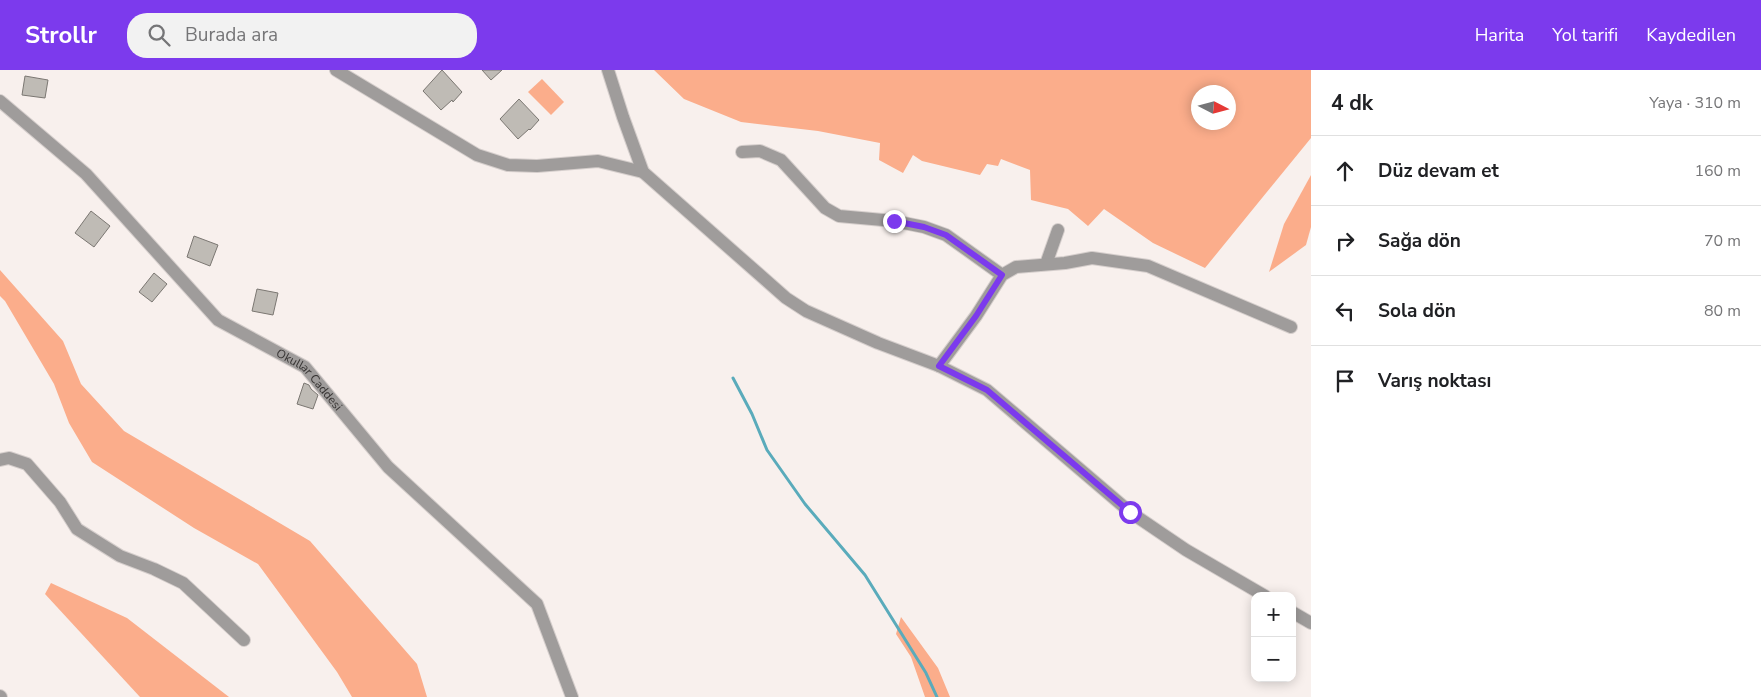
<!DOCTYPE html>
<html lang="tr">
<head>
<meta charset="utf-8">
<style>
  :root { --surface:#fff; --page:#f2f2f2; --text:#202124; --muted:#757577; --line:#e0e0e0; --accent:#7c3aed }
  body { margin:0; font-family:"Nunito Sans",sans-serif; background:var(--page); color:var(--text) }
  .controls { position:absolute; right:15px; bottom:15px; display:grid; overflow:hidden; border-radius:10px; box-shadow:0 2px 12px #0003 }
  .controls button { width:45px; height:45px; display:grid; place-items:center; padding:0; border:0; border-bottom:1px solid var(--line); background:var(--surface); color:var(--text); font:25px sans-serif }
  .compass { position:absolute; left:1191px; top:15px; width:45px; height:45px; border-radius:50%; background:var(--surface); box-shadow:0 2px 12px #0003; rotate:96deg }
  .stop { position:absolute; width:15px; height:15px; margin:-11px; border:4px solid #7c3aed; border-radius:50%; background:#fff }
  .stop.end { background:#7c3aed; border-color:#fff; box-shadow:0 1px 5px #0008 }
  .list { margin:0; padding:0; list-style:none }
  h2 { display:flex; justify-content:space-between; align-items:center; height:65px; margin:0; padding:0 20px; font-size:21px }
  h2 small { font-size:16px; font-weight:400; color:var(--muted) }
  .list li { display:grid; grid-template-columns:32px 1fr auto; gap:15px; align-items:center; box-sizing:border-box; height:70px; padding:0 20px; border-top:1px solid var(--line) }
  .list b { display:block; font-size:19px; white-space:nowrap }
  .list em { font-size:16px; font-style:normal; color:var(--muted) }
  .icon { flex:none; width:28px; height:28px; fill:none; stroke:currentColor; stroke-width:2; stroke-linecap:round; stroke-linejoin:round }
  .map { position:relative; flex:none; width:1311px; height:627px; overflow:hidden }
  header { display:flex; align-items:center; gap:30px; box-sizing:border-box; height:70px; padding:0 25px; background:var(--accent); color:#fff }
  header strong { font-size:24px }
  nav { display:flex; gap:28px; margin-inline-start:auto; font-size:18px }
  .search { width:350px; height:45px; background:var(--page); display:flex; align-items:center; gap:12px; box-sizing:border-box; padding:0 18px; border-radius:20px; color:var(--muted); font-size:19px }
  main { display:flex }
  aside { flex:1; background:var(--surface) }
  .map>svg:first-child { display:block }
</style>
</head>
<body>
<header>
<strong>Strollr</strong>
<div class="search"><svg class="icon" aria-label="search" viewBox="0 0 24 24"><circle cx="10" cy="10" r="6"/><path d="M15 15l6 6"/></svg>Burada ara</div>
<nav><a>Harita</a><a>Yol tarifi</a><a>Kaydedilen</a></nav>
</header>
<main>
<div class="map">
<svg width="1311" height="627" viewBox="0 0 1311 627">
  <rect width="100%" height="100%" fill="#f8f0ed"/>
  <g fill="#fbad8b" fill-rule="evenodd">
    <path d="M 654,0 L 1311,0 L 1311,68 L 1205,198 L 1153,173 L 1104,139 L 1088,156 L 1068,139 L 1031,130 L 1030,100 L 1001,89 L 998,96 L 987,94 L 980,105 L 922,91 L 913,85 L 903,103 L 879,90 L 880,73 L 818,61 L 741,52 L 684,29 ZM 1198,22 L 1228,22 L 1228,52 L 1198,52 Z"/>
    <polygon points="542,9 564,32 551,45 528,22"/>
    <polygon points="1311,105 1311,157 1306,175 1269,202 1284,154"/>
    <polygon points="0,200 63,271 81,314 124,361 310,471 417,594 427,627 352,627 337,602 258,494 194,458 92,392 69,353 54,314 5,231 0,226"/>
    <polygon points="51,513 127,548 229,627 140,627 45,524"/>
    <polygon points="901,547 938,598 950,627 925,627 911,587 896,564"/>
  </g>
  <g fill="none" stroke-linecap="round" stroke-linejoin="round">
    <polyline stroke="#5aabbb" stroke-width="3" points="733,308 752,344 767,380 805,434 865,505 926,603 937,627"/>
  </g>
  <g fill="#bfbbb5" stroke="#7b7772">
    <polygon points="442,0 462,22 453,32 452,30 441,40 423,21"/>
    <polygon points="482,0 502,0 491,10"/>
    <polygon points="25,6 48,10 45,28 22,25"/>
    <polygon points="519,29 539,50 530,60 529,59 518,69 500,49"/>
    <polygon points="91,141 110,156 94,177 75,163"/>
    <polygon points="194,166 218,175 210,196 187,187"/>
    <polygon points="154,203 167,214 152,232 139,222"/>
    <polygon points="257,219 278,223 273,245 252,241"/>
    <polygon points="304,313 309,315 311,319 318,325 313,339 297,334"/>
  </g>
  <g fill="none" stroke-linecap="round" stroke-linejoin="round">
    <defs>
      <g id="minor">
        <polyline points="336,0 477,85 508,95 537,96 598,91 643,102"/>
        <polyline points="608,0 623,47 643,102 786,228 806,241 878,273 939,296 987,320 1130,442 1186,480 1265,526"/>
        <path id="s1" d="M 0,31 L 86,104 L 218,250 L 305,297 L 388,397 L 537,534 L 572,627"/>
        <polyline points="742,82 760,81 781,90 825,138 839,146 894,151 924,157 946,165 1002,205"/>
        <polyline points="1046,194 1058,160"/>
        <polyline points="939,296 976,246 1002,205 1016,197 1065,193 1092,188 1148,196 1291,257"/>
        <polyline points="0,390 9,388 27,394 60,432 77,459 120,486 154,499 183,513 244,570"/>
        <polyline points="1292,542 1311,553"/>
        <polyline points="0,626 1,627"/>
      </g>
    </defs>
    <use href="#minor" stroke="#d5cecc" stroke-width="14"/>
    <use href="#minor" stroke="#9f9c9b" stroke-width="12"/>
  </g>
  <g fill="none" stroke-linecap="round" stroke-linejoin="round">
    <polyline stroke="#7c3aed" stroke-width="6" points="894,151 924,157 946,165 1002,205 976,246 939,296 987,320 1130,442"/>
  </g>
  <g text-anchor="middle" stroke-width="4" stroke-linejoin="round" paint-order="stroke">
    <g font-size="12" fill="#383534" stroke="#fff">
      <text dy="4" stroke="none"><textPath href="#s1" startOffset="420">Okullar Caddesi</textPath></text>
    </g>
  </g>
</svg>
<div class="controls">
<button>+</button>
<button>−</button>
</div>
<svg class="compass" viewBox="-18 -18 36 36"><path d="M0-13l5 13h-10z" fill="#e53935"/><path d="M0 13l5-13h-10z" fill="#757577"/></svg>
<div class="stop" style="left:1130px;top:442px"></div>
<div class="stop end" style="left:894px;top:151px"></div>
</div>
<aside>
<h2>4 dk<small>Yaya · 310 m</small></h2>
<ul class="list">
<li><svg class="icon" aria-label="ahead" viewBox="0 0 24 24"><path d="M12 20V5M6 11l6-6 6 6"/></svg><div><b>Düz devam et</b></div><em>160 m</em></li>
<li><svg class="icon" aria-label="right" viewBox="0 0 24 24"><path d="M7 20v-9h11M14 6l5 5-5 5"/></svg><div><b>Sağa dön</b></div><em>70 m</em></li>
<li><svg class="icon" aria-label="left" viewBox="0 0 24 24"><path d="M17 20v-9H6M10 6l-5 5 5 5"/></svg><div><b>Sola dön</b></div><em>80 m</em></li>
<li><svg class="icon" aria-label="arrive" viewBox="0 0 24 24"><path d="M6 21V4h12l-3 4 3 4H6"/></svg><div><b>Varış noktası</b></div></li>
</ul>
</aside>
</main>
</body>
</html>
